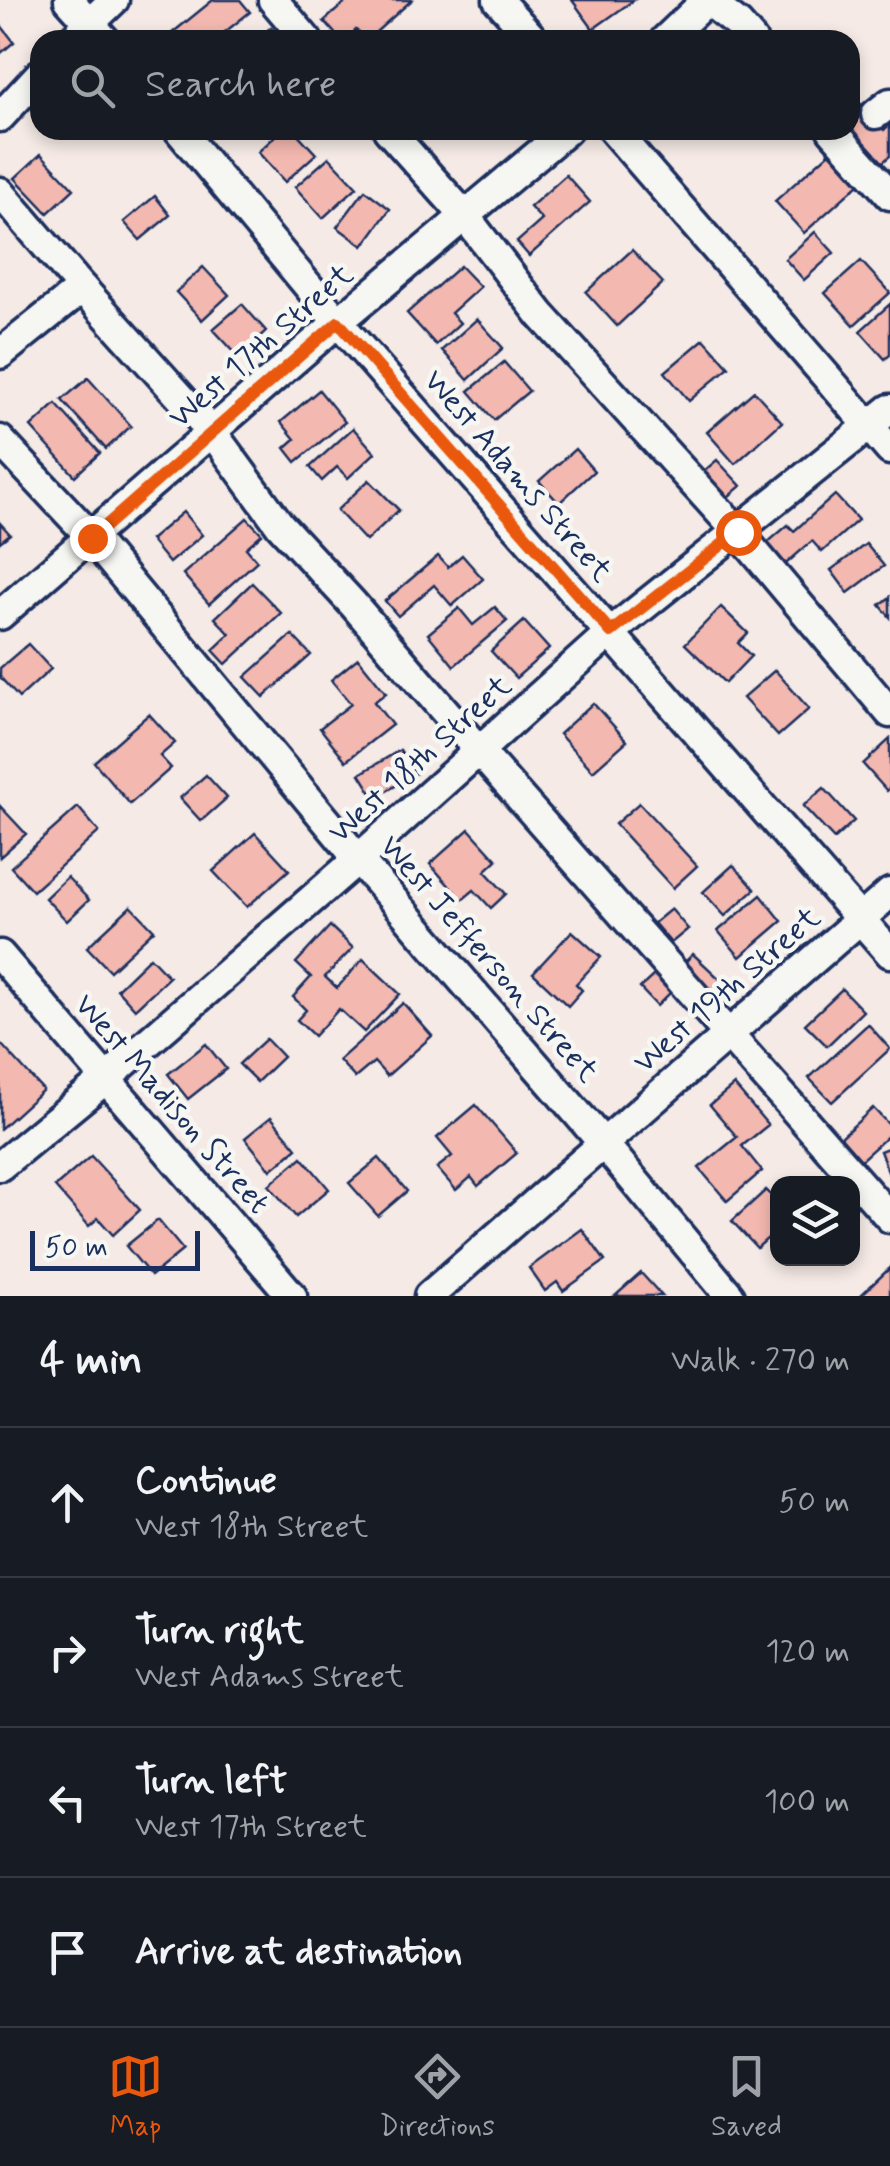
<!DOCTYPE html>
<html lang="en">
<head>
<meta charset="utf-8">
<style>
  :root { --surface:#171b24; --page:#242831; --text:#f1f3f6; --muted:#9ea1a6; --line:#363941; --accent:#ea580c }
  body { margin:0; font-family:Mynerve,sans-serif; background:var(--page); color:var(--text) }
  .controls { position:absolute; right:30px; bottom:30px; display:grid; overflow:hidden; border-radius:20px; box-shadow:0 5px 15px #0003 }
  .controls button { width:90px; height:90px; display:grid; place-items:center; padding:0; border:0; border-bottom:2px solid var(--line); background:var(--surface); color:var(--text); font:50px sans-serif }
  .scale { position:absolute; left:30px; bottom:25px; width:170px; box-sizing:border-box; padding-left:10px; border:5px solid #1b2f5e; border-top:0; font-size:28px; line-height:35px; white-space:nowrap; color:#1b2f5e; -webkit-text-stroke:8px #f6f6f2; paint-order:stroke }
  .stop { position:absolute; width:30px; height:30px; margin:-22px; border:8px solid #ea580c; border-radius:50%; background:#fff }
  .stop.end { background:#ea580c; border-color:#fff; box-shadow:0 2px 10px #0008 }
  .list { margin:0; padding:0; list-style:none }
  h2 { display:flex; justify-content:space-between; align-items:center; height:130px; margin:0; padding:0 40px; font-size:42px }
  h2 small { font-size:32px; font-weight:400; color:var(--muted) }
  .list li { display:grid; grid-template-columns:65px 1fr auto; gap:30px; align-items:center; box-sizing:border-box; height:150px; padding:0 40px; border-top:2px solid var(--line) }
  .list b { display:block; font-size:38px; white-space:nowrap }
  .list p { margin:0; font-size:32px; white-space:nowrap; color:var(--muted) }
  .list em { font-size:32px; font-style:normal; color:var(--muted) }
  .icon { flex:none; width:55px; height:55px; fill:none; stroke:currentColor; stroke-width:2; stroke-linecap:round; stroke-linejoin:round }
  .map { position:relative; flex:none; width:890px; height:1296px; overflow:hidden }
  .search { position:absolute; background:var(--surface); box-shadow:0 5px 15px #0003; left:30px; right:30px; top:30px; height:110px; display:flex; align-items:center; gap:25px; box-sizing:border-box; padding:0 35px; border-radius:30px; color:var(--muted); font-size:38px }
  .sheet { height:730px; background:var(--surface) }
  nav { display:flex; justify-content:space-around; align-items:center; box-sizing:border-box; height:140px; border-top:2px solid var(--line); background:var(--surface); font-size:28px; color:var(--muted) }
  nav a { display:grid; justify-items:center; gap:5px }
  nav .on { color:var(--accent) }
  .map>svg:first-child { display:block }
</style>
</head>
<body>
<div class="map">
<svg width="890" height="1296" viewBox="0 0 890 1296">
  <rect width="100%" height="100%" fill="#f5eae5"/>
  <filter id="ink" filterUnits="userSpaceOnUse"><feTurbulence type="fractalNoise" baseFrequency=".01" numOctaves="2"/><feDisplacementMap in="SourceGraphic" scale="20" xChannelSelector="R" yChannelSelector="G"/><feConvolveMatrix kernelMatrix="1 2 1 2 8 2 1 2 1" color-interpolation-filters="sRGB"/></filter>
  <g filter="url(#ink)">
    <g fill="#f3b8af" stroke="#1b2f5e" stroke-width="2.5">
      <polygon points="213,0 240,0 250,12 215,40 176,40 171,34"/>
      <polygon points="348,0 412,0 367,40 356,30 345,40 341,40 324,21"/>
      <polygon points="572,0 634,0 593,29"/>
      <polygon points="0,24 14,42 1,53 0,52"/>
      <polygon points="271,27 283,40 257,40"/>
      <polygon points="861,104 884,130 890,124 890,156 876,168 850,130 850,114"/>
      <polygon points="282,130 294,130 316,154 285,182 258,152"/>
      <polygon points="830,152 859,184 804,233 775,201"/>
      <polygon points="41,154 74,189 48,213 15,178"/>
      <polygon points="329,157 357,187 323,218 295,187"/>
      <polygon points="566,175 590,202 529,256 517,242 542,220 530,207"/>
      <polygon points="365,190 390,209 363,246 337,227"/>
      <polygon points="155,196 170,215 140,240 124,222"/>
      <polygon points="815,232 834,253 804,280 785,259"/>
      <polygon points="632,250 663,283 617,326 586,292"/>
      <polygon points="861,261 890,293 854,325 825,293"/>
      <polygon points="460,266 480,287 451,313 460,323 436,345 407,313"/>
      <polygon points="203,267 229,295 202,320 176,292"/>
      <polygon points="242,304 266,331 238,356 213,329"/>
      <polygon points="890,304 890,355 885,359 860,331"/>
      <polygon points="477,319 503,348 468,380 442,350"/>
      <polygon points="704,339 729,367 689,401 665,372"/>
      <polygon points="504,362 529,391 494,420 469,391"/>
      <polygon points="88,378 131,426 106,449 62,400"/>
      <polygon points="319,390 345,422 296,462 285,448 295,439 281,422"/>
      <polygon points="754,391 782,422 735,464 707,432"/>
      <polygon points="56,404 100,453 75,476 31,427"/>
      <polygon points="353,428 375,453 348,478 337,467 322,481 310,467"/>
      <polygon points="575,449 594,471 559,503 539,481"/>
      <polygon points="717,460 741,486 722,502 698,476"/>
      <polygon points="369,480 399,510 366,541 337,510"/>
      <polygon points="835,495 858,520 822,552 812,541 779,570 760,549 788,525 794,531"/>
      <polygon points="183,512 202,535 169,563 150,540"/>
      <polygon points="247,518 262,534 246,548 257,561 209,604 183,574"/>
      <polygon points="0,523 10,534 0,542"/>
      <polygon points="866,544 884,566 848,593 831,570"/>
      <polygon points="462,555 483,579 452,606 434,585 398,616 385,601 438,556 448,567"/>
      <polygon points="252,583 281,613 226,664 213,650 230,634 215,618"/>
      <polygon points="890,597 890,617 880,605"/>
      <polygon points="495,607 507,621 454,666 428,634 459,608 473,625"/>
      <polygon points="721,607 748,633 738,643 751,656 725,683 685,644"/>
      <polygon points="524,621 549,649 516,678 491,651"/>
      <polygon points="292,635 311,655 264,697 245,677"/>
      <polygon points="28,644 51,669 19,698 0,677 0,668"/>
      <polygon points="358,658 386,693 374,702 392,725 346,761 320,728 351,704 331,680"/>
      <polygon points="775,670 809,709 778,736 743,698"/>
      <polygon points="593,703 627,741 593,771 559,734"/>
      <polygon points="149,714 175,743 160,756 171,768 130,804 94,762"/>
      <polygon points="890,739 890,788 887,791 863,764"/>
      <polygon points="400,750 415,774 375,798 360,774"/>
      <polygon points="206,775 227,798 201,821 180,798"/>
      <polygon points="824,788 854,821 834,839 803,806"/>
      <polygon points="639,803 697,866 673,888 615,824"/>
      <polygon points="0,806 26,834 0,857"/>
      <polygon points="78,807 99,832 33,891 11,867"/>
      <polygon points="469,829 497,860 485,871 506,894 491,908 474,890 462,900 430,864"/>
      <polygon points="255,833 289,870 247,907 213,871"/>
      <polygon points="733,865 755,889 725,916 703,892"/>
      <polygon points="67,877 89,900 67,921 45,898"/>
      <polygon points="761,895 782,921 740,957 718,931"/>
      <polygon points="131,906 154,930 110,971 87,947"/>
      <polygon points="671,909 688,929 671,943 654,923"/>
      <polygon points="330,926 353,948 325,977 337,988 363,959 400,994 364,1032 339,1009 314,1036 297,1020 306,1010 293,997 311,977 296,963"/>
      <polygon points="572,931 601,957 576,984 582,990 568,1006 533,973"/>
      <polygon points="693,954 723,982 710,995 680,967"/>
      <polygon points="150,957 169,977 135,1009 117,989"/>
      <polygon points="654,975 671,992 657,1006 640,988"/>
      <polygon points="842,989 863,1011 827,1046 805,1024"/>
      <polygon points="403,1003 432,1036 387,1076 374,1062 355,1078 339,1060"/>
      <polygon points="868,1024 890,1049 832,1102 809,1078"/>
      <polygon points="266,1039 283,1057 257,1082 239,1064"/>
      <polygon points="1,1044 43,1090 0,1129 0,1045"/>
      <polygon points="206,1044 226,1069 188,1099 168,1074"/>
      <polygon points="734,1085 768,1125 742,1146 762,1171 727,1201 699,1168 737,1137 710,1105"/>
      <polygon points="476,1105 517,1153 478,1186 471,1177 456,1190 437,1168 452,1156 437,1138"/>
      <polygon points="873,1108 890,1126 890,1134 861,1160 841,1137"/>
      <polygon points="271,1117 297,1148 271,1170 245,1138"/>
      <polygon points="890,1147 890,1177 880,1151"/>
      <polygon points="91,1156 140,1210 113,1235 98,1218 89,1226 55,1187"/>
      <polygon points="302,1157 329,1189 296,1217 269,1185"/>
      <polygon points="379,1158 407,1191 378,1216 349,1183"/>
      <polygon points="766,1190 778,1202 778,1229 757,1248 732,1221"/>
      <polygon points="158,1220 183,1250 151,1276 126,1246"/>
      <polygon points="582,1229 605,1261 563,1291 557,1282 545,1291 529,1268"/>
      <polygon points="890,1268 890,1296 860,1296"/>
      <polygon points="641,1273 662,1296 615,1296"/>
    </g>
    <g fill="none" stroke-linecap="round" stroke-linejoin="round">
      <defs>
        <g id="minor">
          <polyline points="69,0 105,40"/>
          <polyline points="273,0 307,40"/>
          <polyline points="498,0 534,40"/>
          <polyline points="707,0 738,24 752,40"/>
          <polyline points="72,40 114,0"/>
          <polyline points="665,40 707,0"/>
          <polyline points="876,114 890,103"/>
          <polyline points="0,117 40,74"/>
          <polyline points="179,130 338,322 890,953"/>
          <polyline points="388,130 465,216 540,314 738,532 890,713"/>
          <polyline points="613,130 890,450"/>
          <polyline points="832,130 890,195"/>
          <polyline points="0,192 82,288 212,432 280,525 353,604 479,751 890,1218"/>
          <polyline points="0,354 82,288"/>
          <polyline points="0,440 92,538 358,859 603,1143 730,1296"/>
          <polyline points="0,615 338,322 567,130"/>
          <polyline points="0,955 292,1296"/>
          <polyline points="0,1166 107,1078 358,859 611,632 890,409"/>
          <polyline points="429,1296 890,893"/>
        </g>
      </defs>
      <use href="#minor" stroke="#1b2f5e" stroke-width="35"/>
      <use href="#minor" stroke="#f6f6f2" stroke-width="28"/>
    </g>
  </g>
  <g fill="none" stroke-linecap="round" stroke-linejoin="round" filter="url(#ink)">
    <polyline stroke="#ea580c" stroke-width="12" points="92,538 338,322 611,632 738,532"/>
  </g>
  <g text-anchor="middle" stroke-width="9" stroke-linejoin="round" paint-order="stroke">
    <g font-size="32" fill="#1b2f5e" stroke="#f6f6f2">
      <text transform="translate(260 345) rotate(-41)" y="11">West 17th Street</text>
      <text transform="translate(519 475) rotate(49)" y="11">West Adams Street</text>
      <text transform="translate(419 758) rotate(-42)" y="11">West 18th Street</text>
      <text transform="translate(490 958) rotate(49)" y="11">West Jefferson Street</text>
      <text transform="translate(726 989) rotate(-41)" y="11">West 19th Street</text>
      <text transform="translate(173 1103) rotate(49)" y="11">West Madison Street</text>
    </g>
  </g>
</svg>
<div class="controls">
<button><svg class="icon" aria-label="layers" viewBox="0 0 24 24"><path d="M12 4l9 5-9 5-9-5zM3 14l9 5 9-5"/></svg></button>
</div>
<div class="scale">50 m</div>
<div class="stop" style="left:738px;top:532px"></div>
<div class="stop end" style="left:92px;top:538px"></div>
<div class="search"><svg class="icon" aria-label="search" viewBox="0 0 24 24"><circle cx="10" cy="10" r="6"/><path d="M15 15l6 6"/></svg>Search here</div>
</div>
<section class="sheet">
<h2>4 min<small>Walk · 270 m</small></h2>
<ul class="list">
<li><svg class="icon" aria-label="ahead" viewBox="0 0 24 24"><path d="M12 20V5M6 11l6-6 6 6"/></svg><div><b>Continue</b><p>West 18th Street</p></div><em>50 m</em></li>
<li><svg class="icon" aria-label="right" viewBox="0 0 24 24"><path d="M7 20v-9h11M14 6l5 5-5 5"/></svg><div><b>Turn right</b><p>West Adams Street</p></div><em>120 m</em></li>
<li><svg class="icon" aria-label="left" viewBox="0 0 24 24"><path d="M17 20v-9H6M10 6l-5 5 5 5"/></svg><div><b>Turn left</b><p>West 17th Street</p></div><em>100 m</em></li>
<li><svg class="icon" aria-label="arrive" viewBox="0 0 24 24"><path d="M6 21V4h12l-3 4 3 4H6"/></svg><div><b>Arrive at destination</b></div></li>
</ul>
</section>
<nav>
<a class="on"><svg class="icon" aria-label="map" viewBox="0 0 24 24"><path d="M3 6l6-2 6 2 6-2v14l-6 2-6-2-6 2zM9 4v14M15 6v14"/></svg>Map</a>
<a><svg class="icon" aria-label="directions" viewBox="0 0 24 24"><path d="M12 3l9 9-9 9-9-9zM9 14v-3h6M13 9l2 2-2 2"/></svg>Directions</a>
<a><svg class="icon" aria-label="saved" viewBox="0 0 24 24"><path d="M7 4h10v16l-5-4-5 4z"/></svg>Saved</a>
</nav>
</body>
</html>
